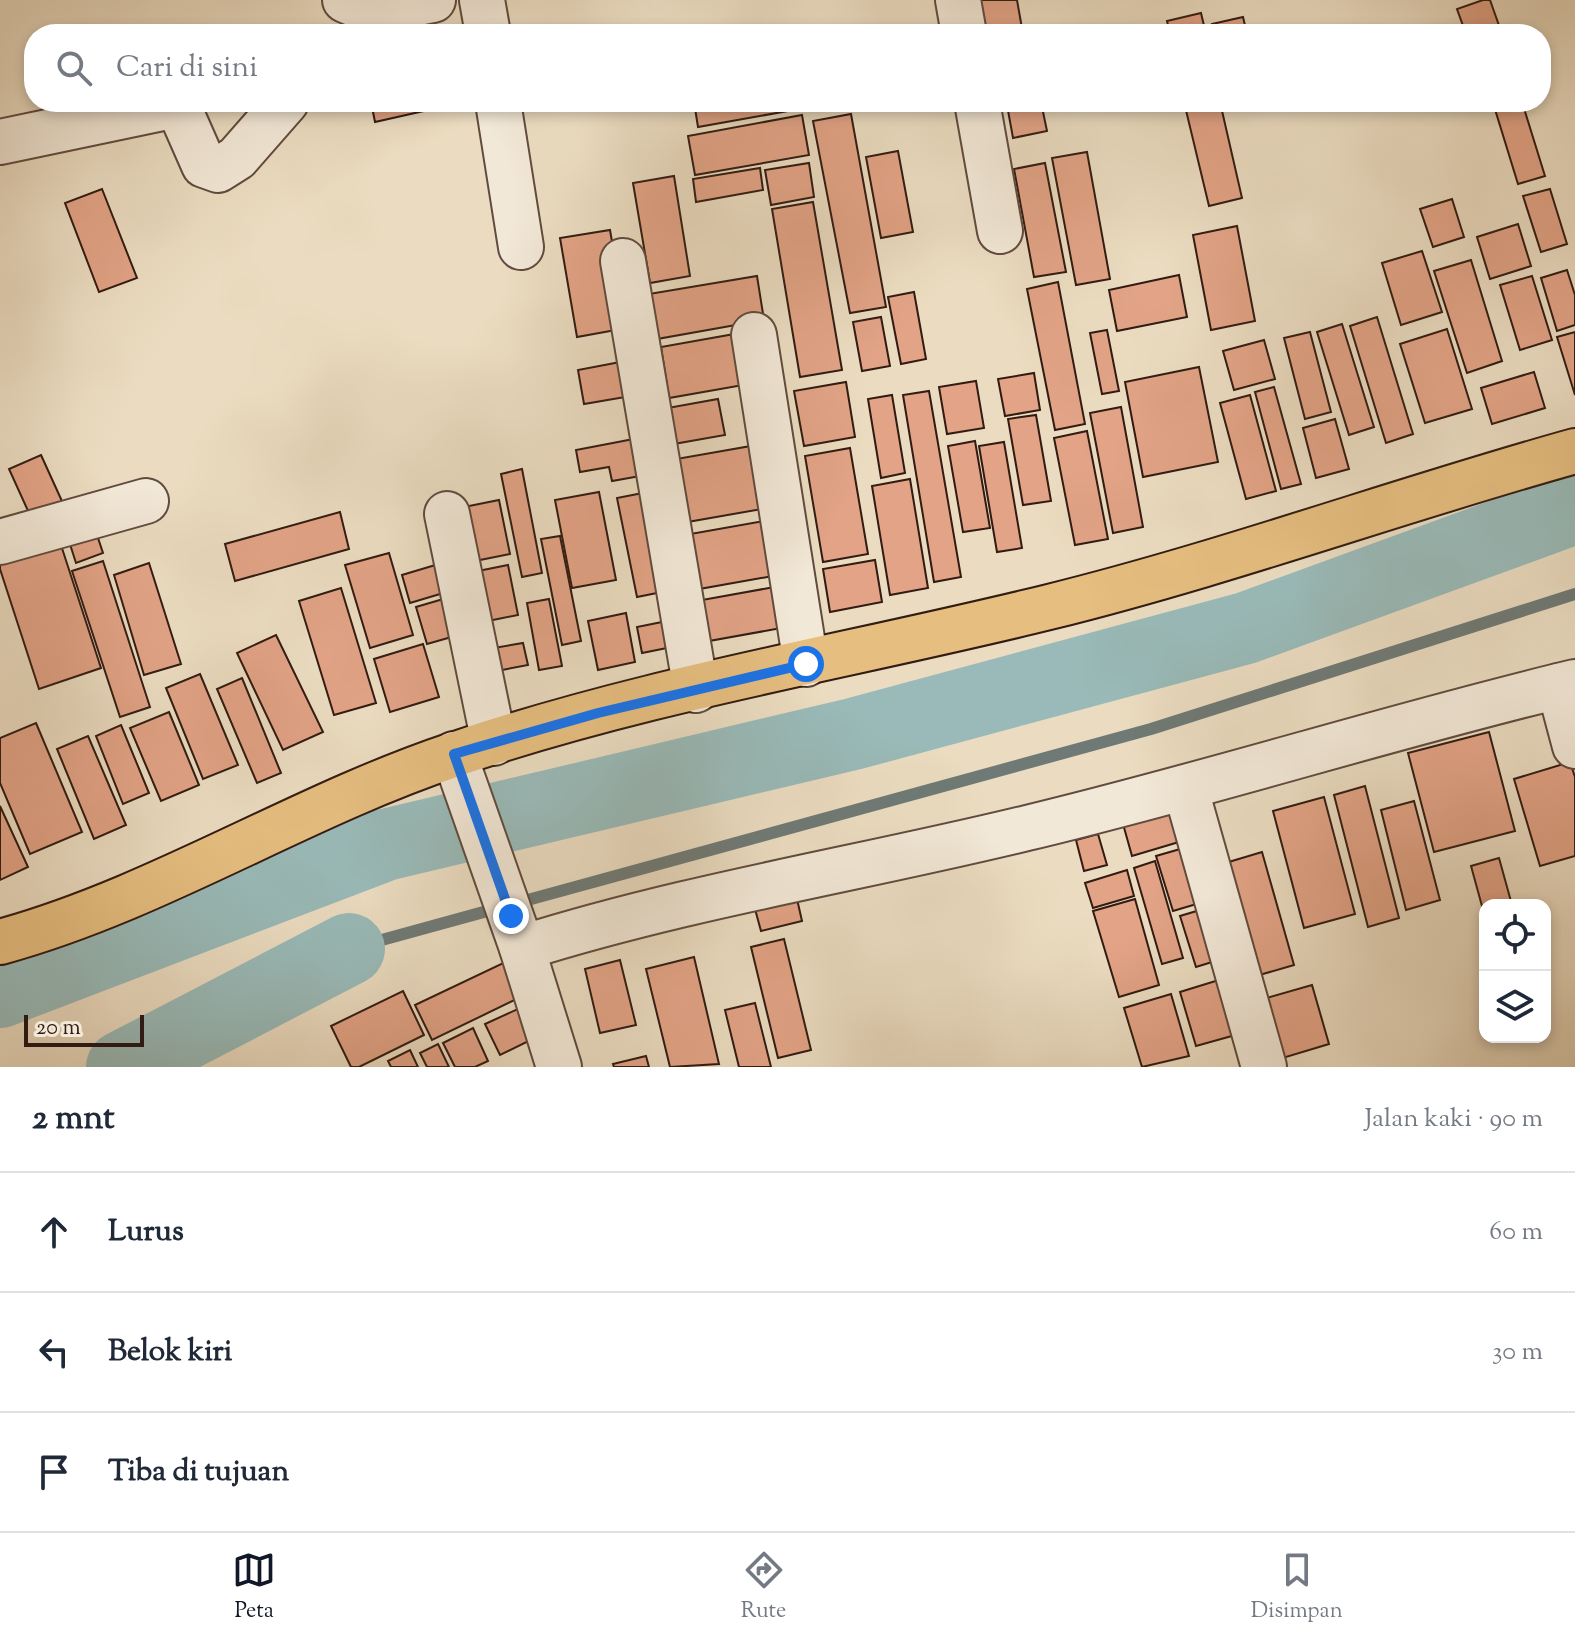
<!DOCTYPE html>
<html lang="id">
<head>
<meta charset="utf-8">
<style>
  :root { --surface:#fff; --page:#f2f2f3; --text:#1f2937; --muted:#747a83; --line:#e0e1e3; --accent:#111827 }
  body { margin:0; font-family:"Sorts Mill Goudy",serif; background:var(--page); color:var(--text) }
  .controls { position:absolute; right:24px; bottom:24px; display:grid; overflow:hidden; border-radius:16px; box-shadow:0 4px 12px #0003 }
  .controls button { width:72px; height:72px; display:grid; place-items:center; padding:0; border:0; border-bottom:2px solid var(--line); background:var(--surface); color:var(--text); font:40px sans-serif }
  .scale { position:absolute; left:24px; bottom:20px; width:120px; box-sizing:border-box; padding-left:8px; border:4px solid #311b12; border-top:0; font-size:22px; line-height:28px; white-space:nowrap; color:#311b12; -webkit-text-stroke:6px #f2e8d7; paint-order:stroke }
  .stop { position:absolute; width:24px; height:24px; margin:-18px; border:6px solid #1a73e8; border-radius:50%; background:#fff }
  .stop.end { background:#1a73e8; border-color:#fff; box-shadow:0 2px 8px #0008 }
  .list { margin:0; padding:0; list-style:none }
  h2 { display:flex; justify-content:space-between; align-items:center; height:104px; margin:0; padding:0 32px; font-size:34px }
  h2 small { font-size:26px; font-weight:400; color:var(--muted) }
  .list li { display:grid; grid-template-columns:52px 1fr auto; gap:24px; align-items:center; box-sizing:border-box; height:120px; padding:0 32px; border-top:2px solid var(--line) }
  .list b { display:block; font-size:30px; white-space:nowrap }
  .list em { font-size:26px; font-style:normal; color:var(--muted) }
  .icon { flex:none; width:44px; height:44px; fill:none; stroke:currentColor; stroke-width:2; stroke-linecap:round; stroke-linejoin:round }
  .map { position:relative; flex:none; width:1575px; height:1067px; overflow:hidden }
  .search { position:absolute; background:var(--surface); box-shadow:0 4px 12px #0003; left:24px; right:24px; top:24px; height:88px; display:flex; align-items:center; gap:20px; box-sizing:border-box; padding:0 28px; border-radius:32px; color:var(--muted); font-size:30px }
  .sheet { height:464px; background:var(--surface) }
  nav { display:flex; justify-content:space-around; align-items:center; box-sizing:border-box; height:112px; border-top:2px solid var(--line); background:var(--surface); font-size:22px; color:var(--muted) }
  nav a { display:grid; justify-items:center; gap:4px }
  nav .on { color:var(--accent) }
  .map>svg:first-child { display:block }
</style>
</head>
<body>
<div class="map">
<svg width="1575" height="1067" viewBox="0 0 1575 1067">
  <rect width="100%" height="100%" fill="#ebdcc1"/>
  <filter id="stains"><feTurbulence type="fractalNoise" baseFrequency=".0025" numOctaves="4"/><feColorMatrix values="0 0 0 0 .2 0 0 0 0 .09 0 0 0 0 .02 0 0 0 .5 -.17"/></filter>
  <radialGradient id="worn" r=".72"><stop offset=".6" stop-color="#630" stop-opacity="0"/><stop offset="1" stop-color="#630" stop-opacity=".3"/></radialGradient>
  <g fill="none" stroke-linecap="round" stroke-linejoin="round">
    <polyline stroke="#6f7a76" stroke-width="12" points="349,949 1151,729 1575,594"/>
    <g stroke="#99bab8" stroke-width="72">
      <polyline points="0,992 385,845 853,734 1246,628 1575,508"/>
      <polyline points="122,1067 349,949"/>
    </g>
  </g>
  <g fill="#e2a386" stroke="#311b12" stroke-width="2">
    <polygon points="980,0 1017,0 1023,34 986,34"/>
    <polygon points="1483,0 1490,0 1502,34 1466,34 1457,9"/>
    <polygon points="1201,13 1206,34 1170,34 1167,21"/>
    <polygon points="1243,17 1247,34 1215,34 1212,24"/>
    <polygon points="371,102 445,102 446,106 375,122"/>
    <polygon points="694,102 804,102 805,108 698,127"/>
    <polygon points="1022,102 1041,102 1047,131 1013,138 1007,105"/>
    <polygon points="1184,102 1220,102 1242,198 1209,206"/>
    <polygon points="1505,102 1522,102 1545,176 1518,184 1494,106"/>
    <polygon points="851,114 886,307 850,313 813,121"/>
    <polygon points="802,115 809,155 695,175 688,136"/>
    <polygon points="898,151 913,232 881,238 866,157"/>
    <polygon points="1087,152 1110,279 1076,285 1052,158"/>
    <polygon points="809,163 814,197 771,205 765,170"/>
    <polygon points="1045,163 1066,272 1034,277 1014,169"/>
    <polygon points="760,168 763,190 696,202 693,179"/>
    <polygon points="674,176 690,276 650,283 633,183"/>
    <polygon points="102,189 137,278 99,292 65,203"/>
    <polygon points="1550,189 1567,244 1541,252 1523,196"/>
    <polygon points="1452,199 1464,237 1433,247 1420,209"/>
    <polygon points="813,202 842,370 800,377 772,209"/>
    <polygon points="1518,224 1531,266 1490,279 1477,237"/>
    <polygon points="1237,226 1255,321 1211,330 1193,235"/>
    <polygon points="610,230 627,328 577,337 560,238"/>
    <polygon points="1422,251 1442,312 1401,325 1382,263"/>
    <polygon points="1471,260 1502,361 1467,373 1434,271"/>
    <polygon points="1567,270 1575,295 1575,325 1557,331 1541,278"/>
    <polygon points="1179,275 1187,317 1117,331 1109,290"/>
    <polygon points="757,276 764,320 657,339 649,294"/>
    <polygon points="1532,276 1552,340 1520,350 1500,285"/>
    <polygon points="1058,282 1085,424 1055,430 1027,289"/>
    <polygon points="914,292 926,359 901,364 888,297"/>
    <polygon points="881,317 890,366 862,371 853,322"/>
    <polygon points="1377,317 1413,434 1386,443 1350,326"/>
    <polygon points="1342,324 1374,427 1349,435 1317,332"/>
    <polygon points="1447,329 1472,409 1425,423 1400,344"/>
    <polygon points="1107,330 1119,391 1102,394 1090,333"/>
    <polygon points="1310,332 1331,412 1305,419 1284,338"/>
    <polygon points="1575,332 1575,395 1557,337"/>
    <polygon points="740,333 749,384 669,398 661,347"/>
    <polygon points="1264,340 1275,379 1234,390 1223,351"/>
    <polygon points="631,360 637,395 584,404 578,370"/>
    <polygon points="1199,367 1218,462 1143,477 1125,382"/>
    <polygon points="1534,372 1545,408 1492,424 1481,388"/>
    <polygon points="1034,373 1040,410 1005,416 998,379"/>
    <polygon points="976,381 984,428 947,434 939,387"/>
    <polygon points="846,382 855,437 804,446 794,391"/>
    <polygon points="1274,387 1301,484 1281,489 1255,392"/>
    <polygon points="929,391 961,577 934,582 903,395"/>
    <polygon points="892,395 905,473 881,478 868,399"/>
    <polygon points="1250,395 1276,491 1246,499 1220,403"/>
    <polygon points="718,399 725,435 668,445 662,409"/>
    <polygon points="1121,407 1143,527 1113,533 1090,413"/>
    <polygon points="1036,415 1051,501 1023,505 1008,419"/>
    <polygon points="1335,419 1349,469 1316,478 1303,428"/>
    <polygon points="1087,431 1108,539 1075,545 1054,438"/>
    <polygon points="639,438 646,475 612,481 609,467 580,472 576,450"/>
    <polygon points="975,441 990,528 963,532 948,446"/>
    <polygon points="1004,442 1022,548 997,552 979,446"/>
    <polygon points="751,446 762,509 676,524 665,461"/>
    <polygon points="850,448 868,554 823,562 805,456"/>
    <polygon points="41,455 66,510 34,524 9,469"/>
    <polygon points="522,469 542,573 522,577 501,474"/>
    <polygon points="910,479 928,588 890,595 872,486"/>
    <polygon points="653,491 672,590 637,597 617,498"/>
    <polygon points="599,492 616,580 572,588 555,500"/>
    <polygon points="499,500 510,554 470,562 459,508"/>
    <polygon points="340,512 349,549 235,581 225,544"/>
    <polygon points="764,521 773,576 688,591 679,536"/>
    <polygon points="94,526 103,553 76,563 67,535"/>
    <polygon points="560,536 581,641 562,645 541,539"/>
    <polygon points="59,539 101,668 39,689 0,569 0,558"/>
    <polygon points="389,553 413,635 370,648 345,565"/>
    <polygon points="875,560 882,602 830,612 823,569"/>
    <polygon points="103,561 150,707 120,717 72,571"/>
    <polygon points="149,563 181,664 144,675 114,575"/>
    <polygon points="442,563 450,591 410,603 402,575"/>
    <polygon points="508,565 518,615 473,624 463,574"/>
    <polygon points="780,586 787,627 709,641 702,600"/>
    <polygon points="341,588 376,703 334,715 299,601"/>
    <polygon points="450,597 462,634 427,644 416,607"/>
    <polygon points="549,599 562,666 539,670 527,603"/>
    <polygon points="626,613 635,662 598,670 588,621"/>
    <polygon points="672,620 677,646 642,653 637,627"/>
    <polygon points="276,635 323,732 283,750 237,653"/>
    <polygon points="523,643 528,665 486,673 482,650"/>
    <polygon points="423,644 439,697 390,712 374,659"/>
    <polygon points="200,674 238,765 203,779 166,688"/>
    <polygon points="242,678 281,773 257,783 217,689"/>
    <polygon points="169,712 199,785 161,801 130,728"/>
    <polygon points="36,723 82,832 30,854 0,783 0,738"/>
    <polygon points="121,725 149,793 123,804 96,736"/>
    <polygon points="1489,732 1515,831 1434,852 1408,753"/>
    <polygon points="88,736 126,825 94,839 57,749"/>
    <polygon points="1570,762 1575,777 1575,856 1540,866 1514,779"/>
    <polygon points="1365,786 1399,918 1368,927 1334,795"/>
    <polygon points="1324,797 1355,914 1304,928 1273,811"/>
    <polygon points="1414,801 1440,900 1406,910 1381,810"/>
    <polygon points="0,806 28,867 0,880"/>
    <polygon points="1180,808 1189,839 1132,856 1123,824"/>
    <polygon points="1098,834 1107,865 1084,871 1076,840"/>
    <polygon points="1194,845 1210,900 1173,911 1156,856"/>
    <polygon points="1262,852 1294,965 1256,976 1222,864"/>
    <polygon points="1499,858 1512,905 1485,905 1485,917 1471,866"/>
    <polygon points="1155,861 1183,958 1162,964 1134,868"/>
    <polygon points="1127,870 1134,896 1093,908 1085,883"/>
    <polygon points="797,899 802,921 761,931 755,909"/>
    <polygon points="1135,899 1159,985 1119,997 1093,911"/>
    <polygon points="1210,907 1225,958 1196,967 1180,916"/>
    <polygon points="784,939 811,1050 778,1058 751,947"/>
    <polygon points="694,957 719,1064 670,1067 646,969"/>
    <polygon points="514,958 531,992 432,1040 415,1005"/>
    <polygon points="620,960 636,1025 600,1033 585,969"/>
    <polygon points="1222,979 1239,1034 1196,1046 1180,992"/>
    <polygon points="1312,985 1329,1044 1266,1063 1249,1003"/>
    <polygon points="403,991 424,1035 359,1067 351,1067 331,1026"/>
    <polygon points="1171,994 1189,1056 1142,1067 1124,1008"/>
    <polygon points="531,1003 545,1033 500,1055 485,1024"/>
    <polygon points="755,1003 771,1067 739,1067 725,1010"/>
    <polygon points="473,1028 488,1061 475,1067 455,1067 443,1043"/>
    <polygon points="438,1044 449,1067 427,1067 420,1053"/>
    <polygon points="410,1050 418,1067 391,1067 388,1061"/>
    <polygon points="646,1056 649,1067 614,1067 613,1064"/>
  </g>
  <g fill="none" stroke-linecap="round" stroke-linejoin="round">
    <defs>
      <g id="minor">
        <polyline points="345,0 373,12 433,0"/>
        <polyline points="482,0 488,34"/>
        <polyline points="958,0 964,34"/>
        <polyline points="498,102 521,247"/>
        <polyline points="977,102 1000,231"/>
        <polyline points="0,142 172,106 182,115 204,165 218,170 237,158 286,102"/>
        <polyline points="623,261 696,690"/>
        <polyline points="754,335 806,664"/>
        <polyline points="447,514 494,743"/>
        <polyline points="0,542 146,501"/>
        <polyline points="1559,686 1575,746"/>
        <polyline points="454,754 522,948 559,1067"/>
        <polyline points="1186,790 1264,1067"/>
        <path d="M 522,948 C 687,896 859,869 1027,828 C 1211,784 1391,726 1575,682"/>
      </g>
      <path id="major" d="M 0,942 C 157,899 298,807 453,755 C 646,689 851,656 1049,607 C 1227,563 1399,500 1575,451"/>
    </defs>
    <use href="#minor" stroke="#604b3e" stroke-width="48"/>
    <use href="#major" stroke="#311b12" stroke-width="48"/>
    <use href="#minor" stroke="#f2e8d7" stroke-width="44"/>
    <use href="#major" stroke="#e6be80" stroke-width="44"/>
  </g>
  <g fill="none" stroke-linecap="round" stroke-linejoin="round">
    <polyline stroke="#1a73e8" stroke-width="10" points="511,916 454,754 598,713 806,664"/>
  </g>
  <rect width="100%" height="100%" filter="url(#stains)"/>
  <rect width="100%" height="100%" fill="url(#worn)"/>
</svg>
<div class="controls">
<button><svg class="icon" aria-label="locate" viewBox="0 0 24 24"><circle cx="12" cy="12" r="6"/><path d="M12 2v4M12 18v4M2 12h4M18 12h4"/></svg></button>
<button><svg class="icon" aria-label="layers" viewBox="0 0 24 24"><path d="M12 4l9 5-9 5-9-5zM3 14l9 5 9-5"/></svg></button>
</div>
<div class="scale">20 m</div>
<div class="stop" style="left:806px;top:664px"></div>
<div class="stop end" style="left:511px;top:916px"></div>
<div class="search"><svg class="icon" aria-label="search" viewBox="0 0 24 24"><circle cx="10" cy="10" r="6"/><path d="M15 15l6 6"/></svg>Cari di sini</div>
</div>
<section class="sheet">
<h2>2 mnt<small>Jalan kaki · 90 m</small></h2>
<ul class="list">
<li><svg class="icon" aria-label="ahead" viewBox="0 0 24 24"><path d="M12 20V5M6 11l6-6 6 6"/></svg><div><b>Lurus</b></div><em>60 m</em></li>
<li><svg class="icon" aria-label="left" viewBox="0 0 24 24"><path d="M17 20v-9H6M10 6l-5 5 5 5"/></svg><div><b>Belok kiri</b></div><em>30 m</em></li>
<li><svg class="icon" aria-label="arrive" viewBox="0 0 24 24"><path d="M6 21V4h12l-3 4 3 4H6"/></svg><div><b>Tiba di tujuan</b></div></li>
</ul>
</section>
<nav>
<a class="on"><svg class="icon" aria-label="map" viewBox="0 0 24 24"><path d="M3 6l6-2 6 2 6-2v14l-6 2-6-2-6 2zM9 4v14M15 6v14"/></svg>Peta</a>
<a><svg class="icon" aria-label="directions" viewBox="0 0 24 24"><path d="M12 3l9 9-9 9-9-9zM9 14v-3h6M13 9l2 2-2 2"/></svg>Rute</a>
<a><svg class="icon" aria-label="saved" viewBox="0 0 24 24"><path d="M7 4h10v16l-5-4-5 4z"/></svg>Disimpan</a>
</nav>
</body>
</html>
